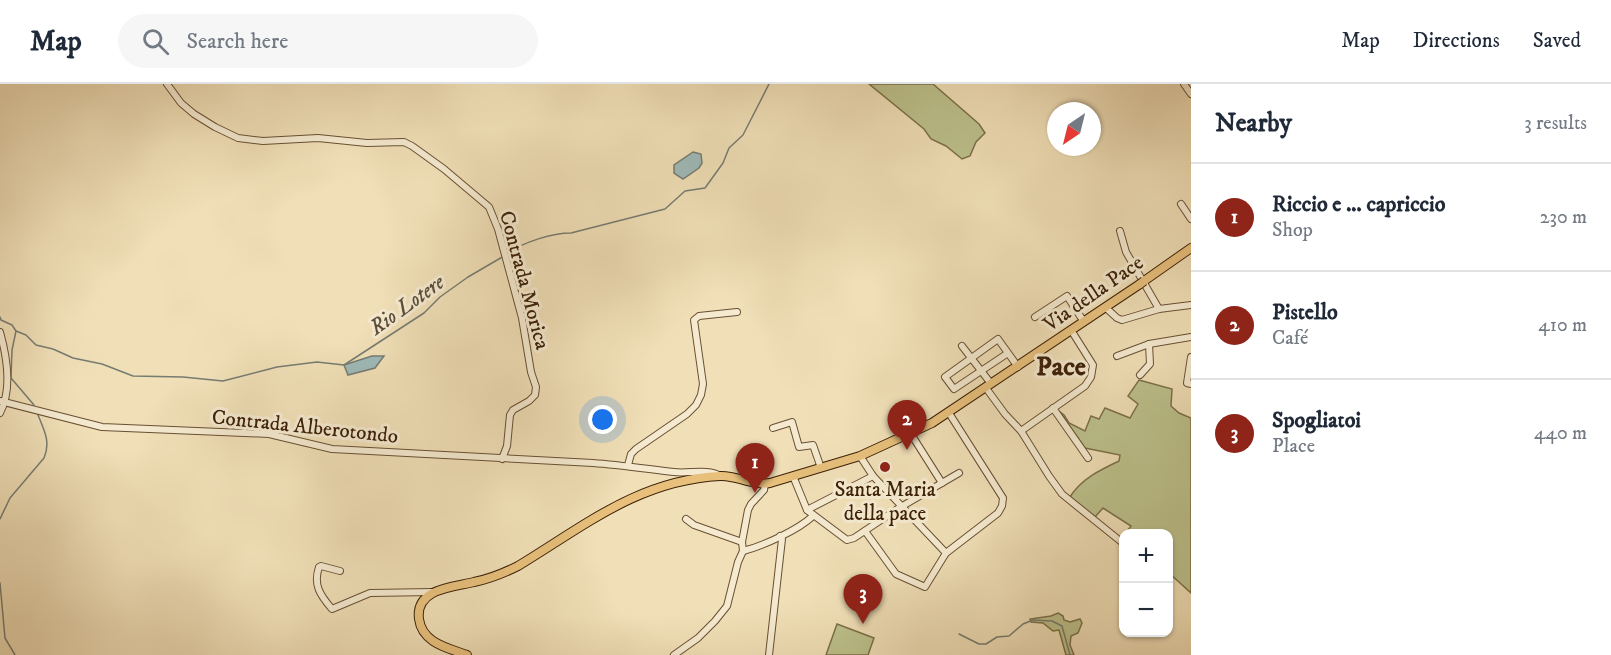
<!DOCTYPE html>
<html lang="en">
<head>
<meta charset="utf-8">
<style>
  :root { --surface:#fff; --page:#f6f6f7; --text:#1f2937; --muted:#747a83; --line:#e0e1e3; --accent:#8f2418 }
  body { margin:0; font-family:"IM FELL DW Pica",serif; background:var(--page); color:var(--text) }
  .controls { position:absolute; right:18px; bottom:18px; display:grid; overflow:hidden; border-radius:12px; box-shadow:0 2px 4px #0004 }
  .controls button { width:54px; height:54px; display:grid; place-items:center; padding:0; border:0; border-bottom:2px solid var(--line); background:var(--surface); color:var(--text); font:30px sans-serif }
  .compass { position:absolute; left:1047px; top:18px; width:54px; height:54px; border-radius:50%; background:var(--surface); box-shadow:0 2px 4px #0004; rotate:215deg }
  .you { position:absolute; left:603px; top:336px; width:21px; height:21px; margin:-15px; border:4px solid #fff; border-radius:50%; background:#1a73e8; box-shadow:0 0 0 9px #1a73e833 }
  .badge { display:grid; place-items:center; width:39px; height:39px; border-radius:50%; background:var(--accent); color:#fff; font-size:20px; font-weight:700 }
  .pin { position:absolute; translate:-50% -50px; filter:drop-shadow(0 2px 3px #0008) }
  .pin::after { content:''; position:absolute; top:32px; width:21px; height:18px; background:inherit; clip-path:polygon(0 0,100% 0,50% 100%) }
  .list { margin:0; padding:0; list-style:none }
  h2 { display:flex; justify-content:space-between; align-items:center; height:78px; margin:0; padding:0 24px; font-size:26px }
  h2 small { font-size:20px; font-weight:400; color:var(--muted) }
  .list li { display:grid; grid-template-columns:39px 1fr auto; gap:18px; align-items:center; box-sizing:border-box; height:108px; padding:0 24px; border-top:2px solid var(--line) }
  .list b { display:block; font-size:22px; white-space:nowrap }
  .list p { margin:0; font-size:20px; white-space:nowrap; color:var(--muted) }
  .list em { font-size:20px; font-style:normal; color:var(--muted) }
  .icon { flex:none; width:33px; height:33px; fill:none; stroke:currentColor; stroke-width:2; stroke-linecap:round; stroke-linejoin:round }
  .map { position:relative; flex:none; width:1191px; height:571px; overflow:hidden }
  header { display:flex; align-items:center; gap:36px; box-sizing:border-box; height:84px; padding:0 30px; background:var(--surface); border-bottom:2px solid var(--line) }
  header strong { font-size:28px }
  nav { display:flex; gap:33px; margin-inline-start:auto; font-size:21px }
  .search { width:420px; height:54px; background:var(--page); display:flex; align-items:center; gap:15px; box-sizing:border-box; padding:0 21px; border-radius:33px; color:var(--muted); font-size:22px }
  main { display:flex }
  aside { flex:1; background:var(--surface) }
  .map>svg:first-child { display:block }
</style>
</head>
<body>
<header>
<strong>Map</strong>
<div class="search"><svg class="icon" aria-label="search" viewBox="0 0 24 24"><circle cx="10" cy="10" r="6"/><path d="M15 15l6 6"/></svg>Search here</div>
<nav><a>Map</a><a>Directions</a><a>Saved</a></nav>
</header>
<main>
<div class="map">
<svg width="1191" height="571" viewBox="0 0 1191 571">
  <rect width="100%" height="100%" fill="#f0dfb7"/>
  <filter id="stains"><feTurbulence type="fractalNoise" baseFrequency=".00333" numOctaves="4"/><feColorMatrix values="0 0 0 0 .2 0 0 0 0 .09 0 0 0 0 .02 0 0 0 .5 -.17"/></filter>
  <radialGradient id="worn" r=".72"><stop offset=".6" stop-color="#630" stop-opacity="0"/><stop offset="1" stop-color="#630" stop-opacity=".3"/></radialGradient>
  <g fill="#bcc18c" stroke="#7c704a" stroke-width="1.5">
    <polygon points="869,0 933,0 979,40 985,49 976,58 970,72 962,75 946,62 931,55 924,45"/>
    <path d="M 1139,296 L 1172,305 L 1171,322 L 1179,329 L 1191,334 L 1191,509 L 1169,489 L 1168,450 L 1126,449 L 1131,442 L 1103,424 L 1095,433 L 1070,413 C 1081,395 1100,386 1119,377 L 1120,371 L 1085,364 L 1059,327 L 1064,331 L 1069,339 L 1085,347 L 1091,332 L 1099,335 L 1105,324 L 1130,334 L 1138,320 L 1128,312 Z"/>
    <polygon points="1058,529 1063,532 1064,536 1070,538 1080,535 1082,539 1078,549 1071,552 1070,561 1074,571 1066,571 1059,546 1053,547 1043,539 1031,538 1030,535 1051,532"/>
    <polygon points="837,540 874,554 868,571 826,571"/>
  </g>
  <g fill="#9ebab9" stroke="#767c72" stroke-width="1.5">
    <polygon points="693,68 701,70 702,79 699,84 683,95 674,89 674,81"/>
    <polygon points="372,272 384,272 375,284 348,291 344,281"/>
  </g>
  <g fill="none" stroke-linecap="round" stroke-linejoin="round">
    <g stroke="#767c72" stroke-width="1.5">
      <path d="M 508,169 C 524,158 552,149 571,149 L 665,125 L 685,107 L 705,104 L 723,79 L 729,64 L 743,51 L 769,0"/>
      <polyline points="0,233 1,236 12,241 16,247 26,251 36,261 53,265 73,274 102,280 133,292 183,293 223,297 277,283 317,278 344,281 424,229 440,213 468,193 504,172"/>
      <polyline points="16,247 12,266 11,294 34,321"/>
      <path d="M 0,435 L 10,414 L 44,374 C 51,358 44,346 38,331"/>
      <polyline points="0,499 5,554 15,571"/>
      <polyline points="959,550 979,560 986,560 997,553 1009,552 1023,540 1033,536 1052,537 1062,542 1070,571"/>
    </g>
    <defs>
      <g id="minor">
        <polyline points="167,0 181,19 194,30 215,43 238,54 263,57 318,54 367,59 404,58 412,62 444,85 489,123 498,145 522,234 531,288 536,303 535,311 529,317 513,326 510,331 507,362 502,375"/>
        <polyline points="1184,0 1191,10"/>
        <polyline points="1181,120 1191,135"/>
        <polyline points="1120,147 1126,168 1159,225"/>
        <polyline points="1105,223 1117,234 1122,236 1159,225 1191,221"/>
        <polyline points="1035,233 1067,212 1084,238"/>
        <path d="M 0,248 C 7,273 12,306 0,329"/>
        <polyline points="962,262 989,297"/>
        <polyline points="1008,269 954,305 945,293 998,255 1018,283"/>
        <polyline points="1117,272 1149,260 1191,253"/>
        <polyline points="1191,273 1187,299 1191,300"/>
        <polyline points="1140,291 1150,280 1149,260"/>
        <polyline points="986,304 1005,330 1021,347 1049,392 1062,410 1124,460"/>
        <path d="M 0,317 L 102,343 L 269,350 L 332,365 L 593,379 C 620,381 647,385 674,388 C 689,390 707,384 721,392"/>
        <polyline points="1053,324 1088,374"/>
        <polyline points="773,344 792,338 799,363 813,361 821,384"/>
        <polyline points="1021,347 1085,302 1091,293 1093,281 1071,246"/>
        <polyline points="911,350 942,399"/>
        <polyline points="860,372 873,392 946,469"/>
        <polyline points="628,381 631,370 636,365 687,330 696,321 701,311 703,300 694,236 699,232 737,228"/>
        <polyline points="793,392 807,426 847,456 854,454 899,424 959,389"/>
        <polyline points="807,426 873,392"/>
        <polyline points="686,435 694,441 742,458"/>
        <polyline points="865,447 896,490 925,503 946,469 998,429 1002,422 1003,414 949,329"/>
        <path d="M 743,467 C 763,462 798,446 813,432"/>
        <path d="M 340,487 L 321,482 L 319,483 C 313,501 320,511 332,525 L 370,509 L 432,508"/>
        <polyline points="674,571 698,554 715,537 727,522 738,478 743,467 742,458 748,426 751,420 764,406 765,400"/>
        <polyline points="769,571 782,455 780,452"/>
      </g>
      <g id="major">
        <polyline points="1144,197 1191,164"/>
        <path d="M 467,571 C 448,564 422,559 419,535 C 415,504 454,503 474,498 C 489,495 504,489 518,482 C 584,442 639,396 720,392 C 737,391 752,402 770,399 L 860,372 L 932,339 L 1140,200"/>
      </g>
    </defs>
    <use href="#minor" stroke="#685033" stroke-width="8"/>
    <use href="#major" stroke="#3b2007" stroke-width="10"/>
    <use href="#minor" stroke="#f5ead0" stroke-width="6"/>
    <use href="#major" stroke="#e8c07c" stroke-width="8"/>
    <defs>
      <polyline id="major-bridge" points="1140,200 1144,197"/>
    </defs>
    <use href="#major-bridge" stroke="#3b2007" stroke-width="10" stroke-linecap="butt"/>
    <use href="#major-bridge" stroke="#e8c07c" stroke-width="8"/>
  </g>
  <circle fill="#8f2418" stroke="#f5ead0" stroke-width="2" cx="885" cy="383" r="6"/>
  <g text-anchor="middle" stroke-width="6" stroke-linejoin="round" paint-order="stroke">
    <g font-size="21" fill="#3b2007" stroke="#f5ead0">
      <text transform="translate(525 196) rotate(75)" y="7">Contrada Morica</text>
      <text transform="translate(1093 209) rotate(-35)" y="7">Via della Pace</text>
      <text transform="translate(305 342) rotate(6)" y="7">Contrada Alberotondo</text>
    </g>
    <g font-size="21" fill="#3b2007" stroke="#f5ead0">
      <text x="885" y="412">Santa Maria<tspan x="885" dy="24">della pace</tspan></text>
    </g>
    <g font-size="22" font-style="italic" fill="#594e3c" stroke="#f5ead0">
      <text transform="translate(406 220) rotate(-36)" y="8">Rio Lotere</text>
    </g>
    <g font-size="27" font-weight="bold" fill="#3b2007" stroke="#f5ead0">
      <text x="1061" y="291">Pace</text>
    </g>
  </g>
  <rect width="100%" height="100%" filter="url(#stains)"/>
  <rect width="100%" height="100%" fill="url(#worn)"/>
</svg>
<div class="controls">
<button>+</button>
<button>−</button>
</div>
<svg class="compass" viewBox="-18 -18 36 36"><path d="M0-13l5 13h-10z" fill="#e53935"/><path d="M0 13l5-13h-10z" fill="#747a83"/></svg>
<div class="you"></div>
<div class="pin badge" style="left:755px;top:409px">1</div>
<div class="pin badge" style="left:907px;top:366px">2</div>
<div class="pin badge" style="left:863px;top:540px">3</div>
</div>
<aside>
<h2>Nearby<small>3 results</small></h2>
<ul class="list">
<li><span class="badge">1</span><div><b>Riccio e ... capriccio</b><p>Shop</p></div><em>230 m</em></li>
<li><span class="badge">2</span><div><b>Pistello</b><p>Café</p></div><em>410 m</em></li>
<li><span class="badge">3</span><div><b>Spogliatoi</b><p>Place</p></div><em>440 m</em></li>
</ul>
</aside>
</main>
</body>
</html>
